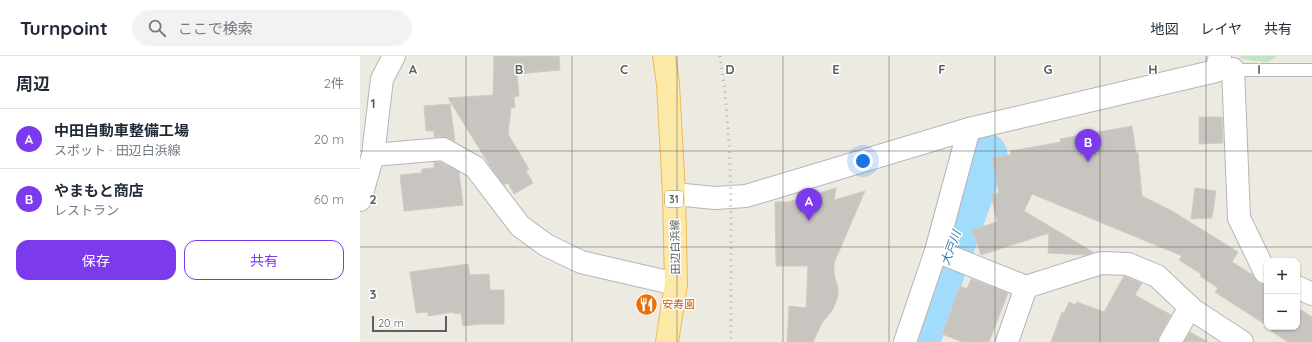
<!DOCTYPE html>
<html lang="ja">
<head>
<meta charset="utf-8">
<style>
  :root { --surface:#fff; --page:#f2f2f3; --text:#1f2937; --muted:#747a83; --line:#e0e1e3; --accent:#7c3aed }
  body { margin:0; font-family:Quicksand,"Noto Sans JP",sans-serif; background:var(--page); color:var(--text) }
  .controls { position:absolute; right:12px; bottom:12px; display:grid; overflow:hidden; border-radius:8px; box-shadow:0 1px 3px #0004 }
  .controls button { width:36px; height:36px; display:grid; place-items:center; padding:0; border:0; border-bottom:1px solid var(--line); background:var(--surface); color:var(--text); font:20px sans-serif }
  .scale { position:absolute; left:12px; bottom:10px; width:75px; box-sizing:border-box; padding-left:4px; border:2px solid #5b5f63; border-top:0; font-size:11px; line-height:14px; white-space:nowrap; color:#5b5f63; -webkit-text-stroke:3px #fff; paint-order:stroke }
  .you { position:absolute; left:503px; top:105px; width:14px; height:14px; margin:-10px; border:3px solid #fff; border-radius:50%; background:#1a73e8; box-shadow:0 0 0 6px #1a73e833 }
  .badge { display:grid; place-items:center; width:26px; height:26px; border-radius:50%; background:var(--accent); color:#fff; font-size:13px; font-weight:700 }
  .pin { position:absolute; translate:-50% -33px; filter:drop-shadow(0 1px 2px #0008) }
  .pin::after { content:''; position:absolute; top:21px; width:14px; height:12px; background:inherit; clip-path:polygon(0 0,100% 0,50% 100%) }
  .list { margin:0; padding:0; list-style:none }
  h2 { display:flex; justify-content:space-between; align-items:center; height:52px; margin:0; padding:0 16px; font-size:17px }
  h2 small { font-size:13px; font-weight:400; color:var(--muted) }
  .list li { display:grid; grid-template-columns:26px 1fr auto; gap:12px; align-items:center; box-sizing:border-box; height:60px; padding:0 16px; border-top:1px solid var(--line) }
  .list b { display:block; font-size:15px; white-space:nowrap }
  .list p { margin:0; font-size:13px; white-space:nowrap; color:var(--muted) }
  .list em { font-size:13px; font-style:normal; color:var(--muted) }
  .actions { display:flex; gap:8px; padding:12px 16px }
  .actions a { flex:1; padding:9px 0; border:1px solid var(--accent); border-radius:12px; text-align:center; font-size:14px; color:var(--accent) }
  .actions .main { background:var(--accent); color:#fff }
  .icon { flex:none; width:22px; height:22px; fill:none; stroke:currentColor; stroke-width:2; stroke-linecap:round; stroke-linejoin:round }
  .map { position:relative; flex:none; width:952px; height:286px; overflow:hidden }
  header { display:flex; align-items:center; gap:24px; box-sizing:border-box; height:56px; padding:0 20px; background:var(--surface); border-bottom:1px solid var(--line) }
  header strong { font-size:19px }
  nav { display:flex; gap:22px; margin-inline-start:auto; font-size:14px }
  .search { width:280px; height:36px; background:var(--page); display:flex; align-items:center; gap:10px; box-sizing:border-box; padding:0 14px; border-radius:22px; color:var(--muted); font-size:15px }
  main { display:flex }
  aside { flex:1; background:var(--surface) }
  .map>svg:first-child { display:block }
</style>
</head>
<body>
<header>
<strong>Turnpoint</strong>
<div class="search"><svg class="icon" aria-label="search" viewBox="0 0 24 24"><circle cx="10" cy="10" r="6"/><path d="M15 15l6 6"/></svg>ここで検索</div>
<nav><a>地図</a><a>レイヤ</a><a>共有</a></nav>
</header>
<main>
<aside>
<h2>周辺<small>2件</small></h2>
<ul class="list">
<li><span class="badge">A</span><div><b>中田自動車整備工場</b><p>スポット · 田辺白浜線</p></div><em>20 m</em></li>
<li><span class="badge">B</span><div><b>やまもと商店</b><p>レストラン</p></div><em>60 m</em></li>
</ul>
<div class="actions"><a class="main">保存</a><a>共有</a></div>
</aside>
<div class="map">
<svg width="952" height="286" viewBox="0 0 952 286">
  <rect width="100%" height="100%" fill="#edeae2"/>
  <polygon fill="#c2e4bf" points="881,0 917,0 908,6 893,5 880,2"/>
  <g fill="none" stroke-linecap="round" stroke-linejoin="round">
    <polyline stroke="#a2dcfd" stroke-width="45" points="557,286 625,99"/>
  </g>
  <g fill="#c8c5c0" stroke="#d2cbc1">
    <polygon points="134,0 199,0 200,14 157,18 159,40 154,41 155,52 151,52 148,78 169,113 166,115 173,127 154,138 148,127 144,129 130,110 88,42 133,39"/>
    <polygon points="90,48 95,85 82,81 74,81 74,75 66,75 64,50"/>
    <polygon points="839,61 862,61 863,87 839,88"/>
    <polygon points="772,70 776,97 778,97 782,140 812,155 878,196 872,206 893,219 899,227 907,229 907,271 937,271 937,251 952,261 952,286 928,286 905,271 906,269 855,236 858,232 840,220 841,218 819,204 822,200 672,138 664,155 733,196 726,199 688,197 689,177 621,199 612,174 637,166 631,138 639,137 632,102 651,99 650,95 701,86 700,83"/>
    <polygon points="74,106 80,106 99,116 103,149 44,155 40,119 62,117 62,113 74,112"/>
    <polygon points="476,132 474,144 505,135 474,207 474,218 478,232 478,239 476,246 473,253 462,267 453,286 427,286 429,250 446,252 448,210 416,210 415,146 428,146"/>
    <polygon points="835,132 856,135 852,162 831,163"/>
    <polygon points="108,208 110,219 129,218 130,234 144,234 144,268 121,268 103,270 101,257 94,258 94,256 68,260 68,256 56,257 50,216"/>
    <polygon points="764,220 782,227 775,239 811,259 799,280 798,286 691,286 702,256 704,257 709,246 716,249 717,246 744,256"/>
    <polygon points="611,223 648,237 629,286 602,286 582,278 600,230 607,233"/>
    <polygon points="830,276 848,286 824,286"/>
  </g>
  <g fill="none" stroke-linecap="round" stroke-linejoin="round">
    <defs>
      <polyline id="lane" points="869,14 952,14"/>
      <g id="street">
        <polyline points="873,13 879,162 905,216 907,217"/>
        <polyline points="13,99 83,93 115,111 160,170 186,189 221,206 316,228"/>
        <polyline points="314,138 355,142 386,140 609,73 856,15 860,0"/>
        <polyline points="0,144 13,99 22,23 34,0"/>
        <polyline points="576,195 666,231 741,207 768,208 797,220 833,254 882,286"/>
        <polyline points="937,231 952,238"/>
        <polyline points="545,286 576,195 609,73"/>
        <polyline points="647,286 666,231"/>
        <polyline points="810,286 830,251"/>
      </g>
      <polyline id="primary" points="304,0 308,28 314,138 316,228 307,286"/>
    </defs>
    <use href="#lane" stroke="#b3b6b9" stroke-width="14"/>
    <use href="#street" stroke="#b3b6b9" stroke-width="24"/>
    <use href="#primary" stroke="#eeba5a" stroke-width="24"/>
    <use href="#lane" stroke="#fff" stroke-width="12"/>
    <use href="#street" stroke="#fff" stroke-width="22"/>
    <use href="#primary" stroke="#fde9a7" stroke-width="22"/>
    <path stroke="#b1b2b3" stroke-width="3" stroke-dasharray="1 5" stroke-linecap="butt" d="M 360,0 C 375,95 370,190 371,286"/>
  </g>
  <path fill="none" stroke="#5b5f63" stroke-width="1" stroke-opacity="0.55" d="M 106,0 L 106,286M 212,0 L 212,286M 317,0 L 317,286M 423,0 L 423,286M 529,0 L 529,286M 635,0 L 635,286M 740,0 L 740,286M 846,0 L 846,286M 0,95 L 952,95M 0,191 L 952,191"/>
  <defs>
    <symbol id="restaurant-disc" viewBox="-11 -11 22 22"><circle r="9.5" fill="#e8710a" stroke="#fff"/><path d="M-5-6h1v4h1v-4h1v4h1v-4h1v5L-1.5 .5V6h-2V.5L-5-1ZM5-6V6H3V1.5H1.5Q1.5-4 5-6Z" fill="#fff"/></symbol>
  </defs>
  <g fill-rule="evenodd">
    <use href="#restaurant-disc" x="274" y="236" width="25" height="25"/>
  </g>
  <g text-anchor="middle" stroke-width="3" stroke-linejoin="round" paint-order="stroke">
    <rect fill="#fff" stroke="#8c8f92" stroke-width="1" x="305" y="135" width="18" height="16" rx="3"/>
    <g font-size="10" font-weight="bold" fill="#5b5f63">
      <text x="314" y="147">31</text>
    </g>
    <g font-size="11" fill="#5b5f63" stroke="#fff">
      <text transform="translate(315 191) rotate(-91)" y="4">田辺白浜線</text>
    </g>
    <g font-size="11" fill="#c56008" stroke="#fff" text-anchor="start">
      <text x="302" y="252">安寿園</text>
    </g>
    <g font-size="12" font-style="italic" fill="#3d78a6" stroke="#fff">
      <text transform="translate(591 192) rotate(-70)" y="4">大戸川</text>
    </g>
  </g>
  <g font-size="13" text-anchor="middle" font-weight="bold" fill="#5b5f63" stroke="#fff" stroke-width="3" stroke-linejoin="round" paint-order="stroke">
    <text x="53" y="18">A</text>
    <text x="159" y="18">B</text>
    <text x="264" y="18">C</text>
    <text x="370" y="18">D</text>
    <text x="476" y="18">E</text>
    <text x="582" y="18">F</text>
    <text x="688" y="18">G</text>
    <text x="793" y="18">H</text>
    <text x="899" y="18">I</text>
    <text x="13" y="52">1</text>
    <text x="13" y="148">2</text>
    <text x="13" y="243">3</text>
  </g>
</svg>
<div class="controls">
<button>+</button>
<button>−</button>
</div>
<div class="scale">20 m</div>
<div class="you"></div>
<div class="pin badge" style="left:449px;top:165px">A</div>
<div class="pin badge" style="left:728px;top:106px">B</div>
</div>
</main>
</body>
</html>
